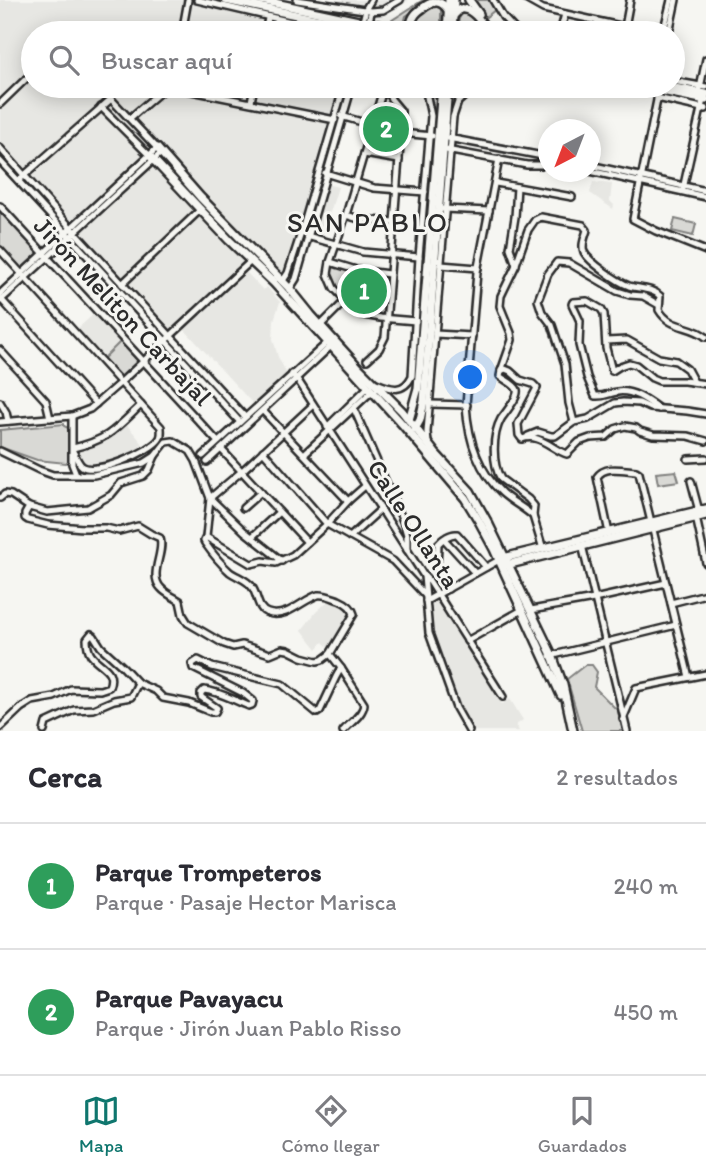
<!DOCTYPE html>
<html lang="es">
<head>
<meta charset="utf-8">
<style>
  :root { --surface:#fff; --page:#f7f7f7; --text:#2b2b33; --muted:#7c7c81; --line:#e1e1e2; --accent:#0f766e }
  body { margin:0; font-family:Itim,sans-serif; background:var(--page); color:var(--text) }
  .compass { position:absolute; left:538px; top:119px; width:63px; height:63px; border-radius:50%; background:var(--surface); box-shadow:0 4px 18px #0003; rotate:222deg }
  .you { position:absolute; left:471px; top:378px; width:24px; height:24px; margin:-18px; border:5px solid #fff; border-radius:50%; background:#1a73e8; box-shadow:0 0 0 10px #1a73e833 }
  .badge { display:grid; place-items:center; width:46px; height:46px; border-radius:50%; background:var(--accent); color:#fff; font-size:23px; font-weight:700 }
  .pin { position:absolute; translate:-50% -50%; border:4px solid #fff; box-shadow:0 2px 7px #0006 }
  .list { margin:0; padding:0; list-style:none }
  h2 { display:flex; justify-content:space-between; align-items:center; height:91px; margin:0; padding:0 28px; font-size:30px }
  h2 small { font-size:23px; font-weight:400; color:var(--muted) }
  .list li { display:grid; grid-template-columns:46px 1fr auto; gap:21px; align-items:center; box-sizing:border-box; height:126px; padding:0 28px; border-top:2px solid var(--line) }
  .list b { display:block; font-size:26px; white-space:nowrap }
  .list p { margin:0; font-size:23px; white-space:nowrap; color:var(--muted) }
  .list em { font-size:23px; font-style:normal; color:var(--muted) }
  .icon { flex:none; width:38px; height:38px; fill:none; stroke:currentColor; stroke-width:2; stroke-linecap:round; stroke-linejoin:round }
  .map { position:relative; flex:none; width:706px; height:731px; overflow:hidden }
  .search { position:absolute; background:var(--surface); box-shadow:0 4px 18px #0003; left:21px; right:21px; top:21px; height:77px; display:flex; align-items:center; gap:18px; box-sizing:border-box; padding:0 24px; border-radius:38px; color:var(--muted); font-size:26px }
  .sheet { height:343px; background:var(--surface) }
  nav { display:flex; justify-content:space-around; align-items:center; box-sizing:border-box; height:98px; border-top:2px solid var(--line); background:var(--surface); font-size:19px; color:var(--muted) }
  nav a { display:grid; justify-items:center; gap:4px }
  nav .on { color:var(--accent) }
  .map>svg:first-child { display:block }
</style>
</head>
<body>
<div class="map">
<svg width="706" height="731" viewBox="0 0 706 731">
  <rect width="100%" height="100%" fill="#f6f6f2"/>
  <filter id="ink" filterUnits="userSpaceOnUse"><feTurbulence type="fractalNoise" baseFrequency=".0143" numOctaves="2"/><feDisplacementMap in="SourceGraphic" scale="14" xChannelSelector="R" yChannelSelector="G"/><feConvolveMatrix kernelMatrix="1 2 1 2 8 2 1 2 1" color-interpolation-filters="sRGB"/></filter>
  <g filter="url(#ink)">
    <g fill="#e7e7e3">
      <polygon points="0,0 409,0 395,10 375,13 363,33 33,33 33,86 343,86 285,275 262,252 173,336 0,147"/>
      <polygon points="593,182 612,184 610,201 614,205 613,209 590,193"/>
      <polygon points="326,184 338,187 322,238 311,234"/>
      <polygon points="244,272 247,273 263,290 267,287 280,302 274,320 273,339 278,357 287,374 254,405 184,329"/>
      <polygon points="95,313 121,341 103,357 77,329"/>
      <polygon points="127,425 143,444 130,455 123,459 102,464 83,464 79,459 78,452 106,442"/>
      <polygon points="435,598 502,704 510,699 523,720 516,725 519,731 473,731 467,724 452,694 434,641 428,603"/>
      <polygon points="333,601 349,610 351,613 329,648 323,642 317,649 302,630 316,612 327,602"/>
    </g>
    <g fill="#d9d9d5" stroke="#828280" stroke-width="2">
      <path d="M 270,0 C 301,0 333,8 363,14 L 362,20 Z"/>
      <polygon points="423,0 428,0 406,16 404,24 407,29 378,23 389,22"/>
      <polygon points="473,0 489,0 495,10 486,17"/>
      <polygon points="215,1 358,32 350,33 285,20"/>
      <path d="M 430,3 L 439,5 L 441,8 L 441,33 C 428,33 417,36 413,21 Z"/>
      <path d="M 469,12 L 486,33 L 457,33 C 458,23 457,13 469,12 Z"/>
      <polygon points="424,86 429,86 439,106 437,135 431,135 432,115 430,95"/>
      <path d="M 387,104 C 389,104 391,104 393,105 C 404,109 398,145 397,155 L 396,157 L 370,153 L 367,150 L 379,112 L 381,107 Z"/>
      <polygon points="0,209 40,252 21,269 0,246"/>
      <polygon points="308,217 311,219 294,275 292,278 289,277"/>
      <polygon points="675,219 696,224 693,236 672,231"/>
      <path d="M 332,264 L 389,274 L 384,315 L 382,317 C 376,316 370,315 365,313 C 356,309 333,285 331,275 C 330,270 331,269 332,264 Z"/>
      <polygon points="121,341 140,361 122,378 103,359"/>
      <polygon points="64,424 64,426 68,428 70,459 66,463 37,460 0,447 0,430"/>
      <polygon points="676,471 679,481 658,484 656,473"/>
      <polygon points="585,665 592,665 597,672 594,687 618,711 622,727 625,731 582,731 567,679"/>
    </g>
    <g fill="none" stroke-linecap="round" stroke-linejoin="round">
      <defs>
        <g id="minor">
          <polyline points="197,0 339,33"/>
          <polyline points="297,0 371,11 383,10 400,0"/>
          <polyline points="493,0 503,17 518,33"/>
          <polyline points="527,0 543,9 652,33"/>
          <polyline points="365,10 371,0"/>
          <polyline points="625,27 630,0"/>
          <polyline points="182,33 188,0"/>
          <polyline points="265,33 268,18"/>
          <polyline points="560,33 565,14"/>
          <polyline points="663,33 671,0"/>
          <polyline points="669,33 676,0"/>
          <polyline points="673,81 706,87"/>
          <polyline points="384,86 346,215 330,262 328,274 334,288 359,314 380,318 416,321"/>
          <polyline points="659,90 633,219 656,231 706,251"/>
          <polyline points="699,93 706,59"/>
          <polyline points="657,98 706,109"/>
          <polyline points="251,102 254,86"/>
          <polyline points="0,104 33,72"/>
          <polyline points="101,107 150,156"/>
          <polyline points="341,116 372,125"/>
          <polyline points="130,118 167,86 335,120"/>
          <polyline points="401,133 432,136"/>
          <polyline points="448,138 548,157"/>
          <polyline points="0,148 71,228 245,417"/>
          <polyline points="446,150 527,165 548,165"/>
          <polyline points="364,154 399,160"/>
          <path d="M 499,159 L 477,272 L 466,405 C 468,437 477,470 502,493 C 512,502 523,507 533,516"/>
          <polyline points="0,161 240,422"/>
          <polyline points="590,165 706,191"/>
          <polyline points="590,171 706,197"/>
          <polyline points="325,173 374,188 425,192"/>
          <polyline points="496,183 572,197"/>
          <polyline points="683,189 703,100"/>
          <polyline points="0,206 218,442"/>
          <polyline points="443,209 489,211"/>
          <polyline points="346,215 359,219 394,222"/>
          <polyline points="307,236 363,252 419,257"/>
          <path d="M 0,250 L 161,427 C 161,432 162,434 160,438 C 152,452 94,476 82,466 C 78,463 75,455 73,451"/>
          <polyline points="330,262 356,270 389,274"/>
          <polyline points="441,265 478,268"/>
          <polyline points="516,265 510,248 515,217 517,187"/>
          <polyline points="282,282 288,273 302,230 344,86"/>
          <polyline points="122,284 201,209"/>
          <polyline points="289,290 296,279 352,86"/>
          <polyline points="0,294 157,148 111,99 19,180"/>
          <polyline points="0,298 96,404"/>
          <polyline points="0,301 160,154"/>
          <polyline points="320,326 345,301"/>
          <polyline points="435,334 472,336"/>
          <polyline points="606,341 627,340 659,358 676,361 687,369 694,382"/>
          <polyline points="0,350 46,401 50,418"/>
          <polyline points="367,360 379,349 385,337 401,133 401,111 391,99 386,86"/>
          <path d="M 501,371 L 505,369 L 510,371 L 520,380 L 533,384 L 537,388 L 518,424 L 519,435 L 522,439 C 538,432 553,450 567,454 L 579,442 L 590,438 L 606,437 L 615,429 L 625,426 L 636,428 L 640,431 L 653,435 L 688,436 L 706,441"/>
          <polyline points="292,374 299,382 424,576 430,582 503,697"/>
          <path d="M 376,383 C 391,389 403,394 412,376 L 419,257 L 431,116 L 426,92 L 422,86"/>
          <polyline points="0,402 6,412 8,421"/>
          <polyline points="430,404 467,405"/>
          <polyline points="354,409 403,521 407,535 407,550"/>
          <path d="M 659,409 C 648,401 632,389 617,392 C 609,393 604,397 595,396 L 587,377 L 579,345 L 580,321 L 572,304 L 573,302 L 587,301 L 601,309 L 604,314 L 606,348 L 612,371 L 620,366 L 629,363 L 636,365 L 652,378 L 659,381 L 684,381 L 706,384"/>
          <polyline points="263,411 348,501"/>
          <polyline points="72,416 72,464 76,474"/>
          <polyline points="0,422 72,416 90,409 121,382 251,261"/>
          <polyline points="574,422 569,403 565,364 552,325 542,312 538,300 548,274 557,262 569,263 617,291 630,295 643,296 659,305"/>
          <polyline points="327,427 368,387"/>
          <polyline points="528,436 538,432 551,436 555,436 574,422 588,419 615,403 623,402 639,403 650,408 687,411 706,414"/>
          <polyline points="428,443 427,432 453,117 458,102 476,86"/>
          <path d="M 73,448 C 108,440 116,429 141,405"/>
          <polyline points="221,449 307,542"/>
          <polyline points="0,451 39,470 53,475 94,475 144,463 155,456 166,442 173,441 190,451 196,461 210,498 206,537 251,564 263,561 276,563 293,555 327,524 393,561 425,595"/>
          <polyline points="263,451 327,524 348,501 365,486"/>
          <polyline points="304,454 372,391"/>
          <polyline points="203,456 327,343"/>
          <polyline points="688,459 706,458"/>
          <polyline points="207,462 331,346"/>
          <polyline points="691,481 699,511"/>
          <polyline points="0,498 5,494 11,495 29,507 47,512 88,508 111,495 121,483 143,476 149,470 155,456"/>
          <path d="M 29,507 L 25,514 L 25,518 L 28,520 L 48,525 L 83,528 L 106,528 L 119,531 L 138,526 L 151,534 L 160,538 C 165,553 148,574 161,588 C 166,594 174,597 180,601 L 183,615 L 188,623 L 224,644 L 233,647 L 242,645 L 270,654 L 282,649 L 288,650 L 302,657 L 317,661 L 322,660 L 330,654 L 354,614 C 352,607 346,603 339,600 C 333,598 325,594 318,595 C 302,600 287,619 268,613 C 257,610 258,595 252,587 C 248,580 237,577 230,572 C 221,564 212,553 205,543 L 204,541 L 206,537"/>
          <polyline points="243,508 261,492"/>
          <polyline points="696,517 706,563"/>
          <path d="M 609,533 L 597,477 C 605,465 623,470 636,471 L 639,473 L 689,677"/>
          <polyline points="252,537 279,512"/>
          <polyline points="350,537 380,510"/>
          <polyline points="444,539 475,573"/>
          <polyline points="582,545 627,731"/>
          <path d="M 543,549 L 533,516 L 534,506 L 528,499 L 501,479 C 492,464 492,435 501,419 C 505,413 519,397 517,390 C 515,384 504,380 500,376 L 501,371 L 512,340 L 511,333 L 500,306 L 501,296 L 515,267 L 528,230 L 535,220 L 541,217 L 583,225 L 587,230 C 585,237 581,245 584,252 C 589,262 618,282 629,286 C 640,289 652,288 660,296 L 659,310 C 671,330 690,324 706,337"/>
          <polyline points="282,561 244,531 210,498 242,471 313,405"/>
          <polyline points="424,576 429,633 456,708 469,731"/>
          <path d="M 448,589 L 437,571 L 438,544 C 442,539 451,533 457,534 L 486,567"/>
          <polyline points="426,601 499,560"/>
          <polyline points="671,603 706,594"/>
          <polyline points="531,610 594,599 666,583"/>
          <polyline points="467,641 522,610"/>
          <path d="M 330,654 L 341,668 L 364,704 C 363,715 350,723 343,731"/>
          <polyline points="550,656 676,625"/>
          <polyline points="623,719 636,688 706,674"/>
          <path d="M 0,728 L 21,708 L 32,701 L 54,697 L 71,689 L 100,690 L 109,687 C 116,669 100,667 91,655 C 88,650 87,644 87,639 L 91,634 L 94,636 L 101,647 L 123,667 L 138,683 L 156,691 L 163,698 L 189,703 L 211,712 L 215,712 L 217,708 L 201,697 L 201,693 L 204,690 C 221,692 233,700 249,706 L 252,705 L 253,701 L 243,693 L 193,668 L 192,664 L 198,660 L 212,667 L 282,684 L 317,713 L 320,711 L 336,677 L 341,668"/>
          <polyline points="44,731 46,723 74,710 93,709 114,700 131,697 138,683"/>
        </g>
        <g id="major">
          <polyline points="225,0 381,33"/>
          <polyline points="261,0 414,33"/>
          <polyline points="469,0 479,14"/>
          <path d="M 453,16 L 460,9 C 473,7 482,23 488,33"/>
          <path d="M 416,33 L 411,25 C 412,16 417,12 424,7 C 434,0 441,0 448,10"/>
          <polyline points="447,33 449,0"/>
          <polyline points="452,33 454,0"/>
          <polyline points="455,86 462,88 469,86"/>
          <polyline points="637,86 706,100"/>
          <polyline points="664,86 706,94"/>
          <polyline points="157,148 200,197 290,289 311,315 359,368 402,411 435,453 470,491 489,525 552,655 563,685 573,731"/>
          <polyline points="150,156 229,240 274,283 404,426 465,498 479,521 494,549 561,695"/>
          <polyline points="409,420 418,388 442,86"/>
          <polyline points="415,429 420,420 424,401 448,86"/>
          <polyline points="503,558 706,509"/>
          <polyline points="506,565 706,515"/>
        </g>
      </defs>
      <use href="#minor" stroke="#2b2b2b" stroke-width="10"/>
      <use href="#major" stroke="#2b2b2b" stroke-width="12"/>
      <use href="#minor" stroke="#f6f6f2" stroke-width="5"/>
      <use href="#major" stroke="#f6f6f2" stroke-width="7"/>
      <defs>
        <g id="minor-bridge">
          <polyline points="360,33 365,13"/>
          <polyline points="366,33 371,13"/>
        </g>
      </defs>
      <use href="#minor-bridge" stroke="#2b2b2b" stroke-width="10" stroke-linecap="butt"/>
      <use href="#minor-bridge" stroke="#f6f6f2" stroke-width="5"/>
    </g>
  </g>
  <g text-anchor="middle" stroke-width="6" stroke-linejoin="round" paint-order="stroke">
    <g font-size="26" fill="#2b2b2b" stroke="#f6f6f2">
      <text transform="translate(123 311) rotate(47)" y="9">Jirón Meliton Carbajal</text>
      <text transform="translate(414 524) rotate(57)" y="9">Calle Ollanta</text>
    </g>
    <g font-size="28" letter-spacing="2" fill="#2b2b2b" stroke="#f6f6f2">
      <text x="368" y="232">SAN PABLO</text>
    </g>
  </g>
</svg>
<svg class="compass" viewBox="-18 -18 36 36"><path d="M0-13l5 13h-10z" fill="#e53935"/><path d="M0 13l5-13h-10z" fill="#7c7c81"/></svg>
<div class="you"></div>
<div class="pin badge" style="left:364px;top:291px;background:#2e9e5b">1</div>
<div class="pin badge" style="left:386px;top:129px;background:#2e9e5b">2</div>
<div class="search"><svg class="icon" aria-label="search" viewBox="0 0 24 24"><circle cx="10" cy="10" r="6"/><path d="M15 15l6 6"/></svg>Buscar aquí</div>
</div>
<section class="sheet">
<h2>Cerca<small>2 resultados</small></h2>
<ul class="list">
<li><span class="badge" style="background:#2e9e5b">1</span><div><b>Parque Trompeteros</b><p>Parque · Pasaje Hector Marisca</p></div><em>240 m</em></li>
<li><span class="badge" style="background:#2e9e5b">2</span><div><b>Parque Pavayacu</b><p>Parque · Jirón Juan Pablo Risso</p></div><em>450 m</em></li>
</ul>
</section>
<nav>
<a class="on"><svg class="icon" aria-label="map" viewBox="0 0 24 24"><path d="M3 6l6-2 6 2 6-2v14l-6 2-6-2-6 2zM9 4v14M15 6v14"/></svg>Mapa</a>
<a><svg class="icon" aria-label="directions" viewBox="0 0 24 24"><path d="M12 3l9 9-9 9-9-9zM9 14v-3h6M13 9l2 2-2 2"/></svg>Cómo llegar</a>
<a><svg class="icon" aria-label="saved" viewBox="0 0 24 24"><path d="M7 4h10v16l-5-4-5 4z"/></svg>Guardados</a>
</nav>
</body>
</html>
